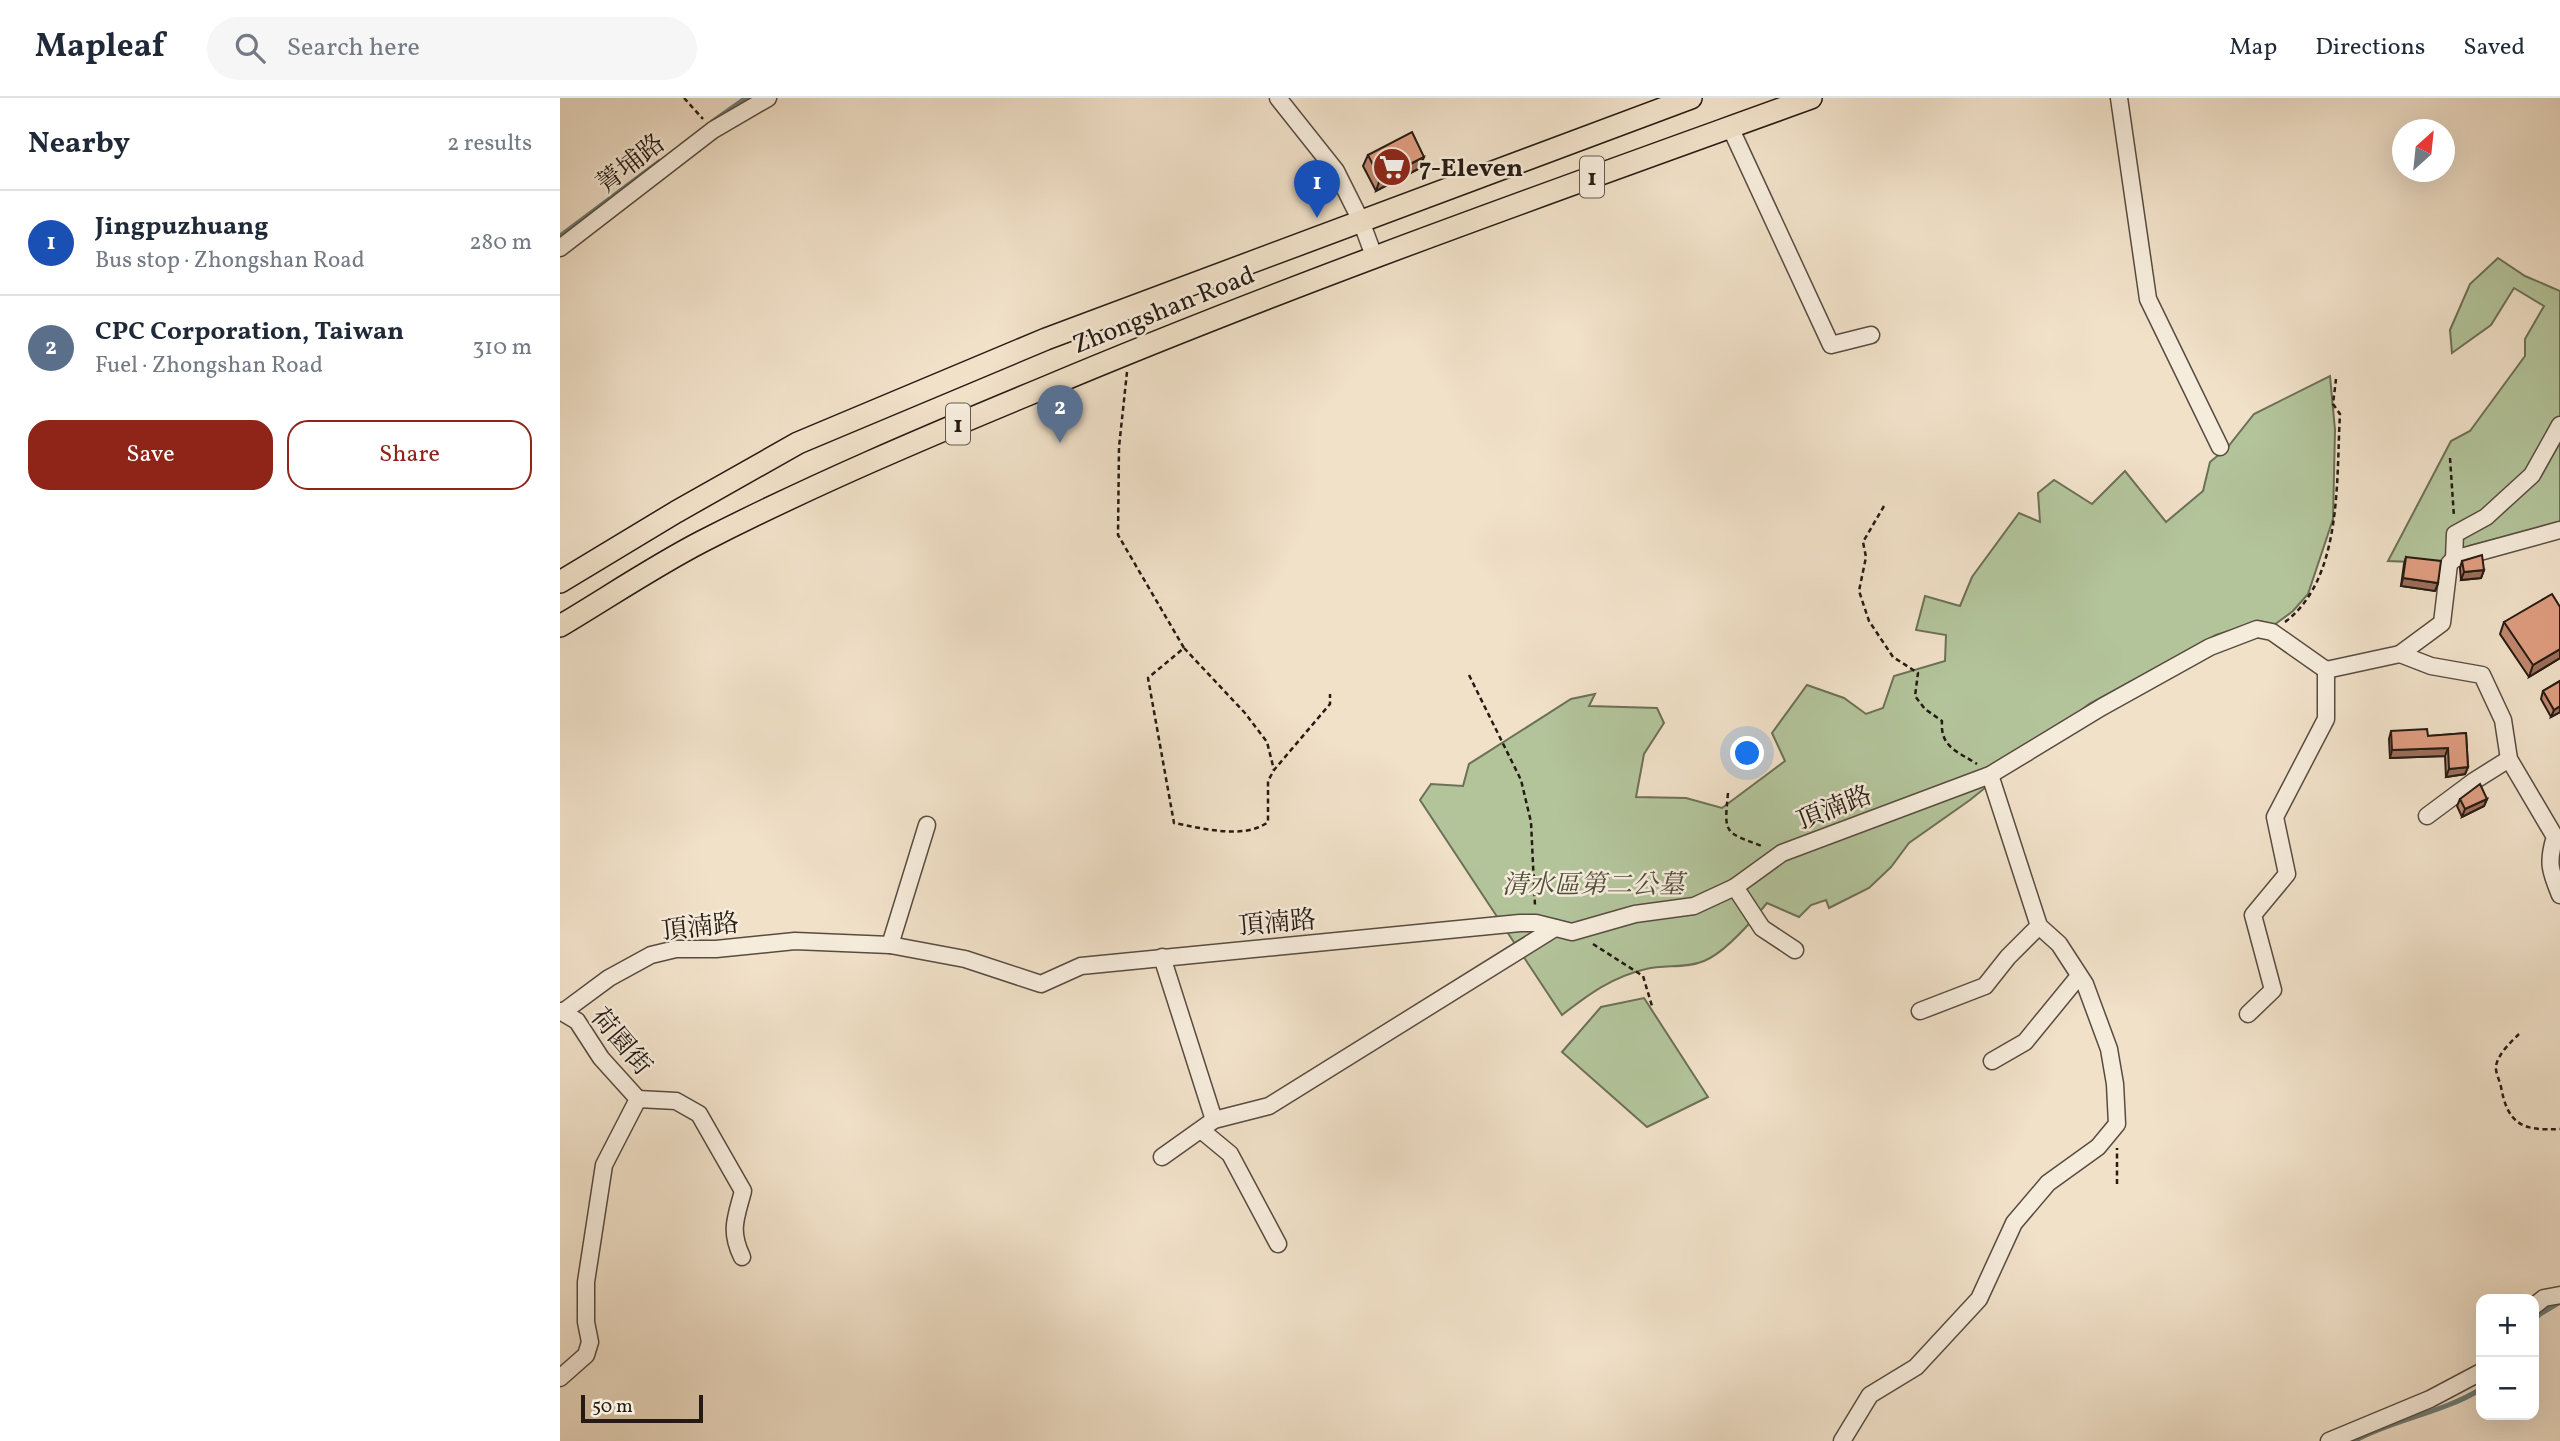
<!DOCTYPE html>
<html lang="en">
<head>
<meta charset="utf-8">
<style>
  :root { --surface:#fff; --page:#f6f6f7; --text:#1f2937; --muted:#747a83; --line:#e0e1e3; --accent:#8f2418 }
  body { margin:0; font-family:Vollkorn,"Noto Serif TC",serif; background:var(--page); color:var(--text) }
  .controls { position:absolute; right:21px; bottom:21px; display:grid; overflow:hidden; border-radius:14px; box-shadow:0 7px 28px #0002 }
  .controls button { width:63px; height:63px; display:grid; place-items:center; padding:0; border:0; border-bottom:2px solid var(--line); background:var(--surface); color:var(--text); font:35px sans-serif }
  .compass { position:absolute; left:1832px; top:21px; width:63px; height:63px; border-radius:50%; background:var(--surface); box-shadow:0 7px 28px #0002; rotate:27deg }
  .scale { position:absolute; left:21px; bottom:18px; width:122px; box-sizing:border-box; padding-left:7px; border:4px solid #251b13; border-top:0; font-size:19px; line-height:24px; white-space:nowrap; color:#251b13; -webkit-text-stroke:5px #f6ecdc; paint-order:stroke }
  .you { position:absolute; left:1188px; top:656px; width:24px; height:24px; margin:-18px; border:5px solid #fff; border-radius:50%; background:#1a73e8; box-shadow:0 0 0 10px #1a73e833 }
  .badge { display:grid; place-items:center; width:46px; height:46px; border-radius:50%; background:var(--accent); color:#fff; font-size:23px; font-weight:700 }
  .pin { position:absolute; translate:-50% -58px; filter:drop-shadow(0 2px 4px #0008) }
  .pin::after { content:''; position:absolute; top:37px; width:24px; height:21px; background:inherit; clip-path:polygon(0 0,100% 0,50% 100%) }
  .list { margin:0; padding:0; list-style:none }
  h2 { display:flex; justify-content:space-between; align-items:center; height:91px; margin:0; padding:0 28px; font-size:30px }
  h2 small { font-size:23px; font-weight:400; color:var(--muted) }
  .list li { display:grid; grid-template-columns:46px 1fr auto; gap:21px; align-items:center; box-sizing:border-box; height:105px; padding:0 28px; border-top:2px solid var(--line) }
  .list b { display:block; font-size:26px; white-space:nowrap }
  .list p { margin:0; font-size:23px; white-space:nowrap; color:var(--muted) }
  .list em { font-size:23px; font-style:normal; color:var(--muted) }
  .actions { display:flex; gap:14px; padding:21px 28px }
  .actions a { flex:1; padding:16px 0; border:2px solid var(--accent); border-radius:21px; text-align:center; font-size:24px; color:var(--accent) }
  .actions .main { background:var(--accent); color:#fff }
  .icon { flex:none; width:38px; height:38px; fill:none; stroke:currentColor; stroke-width:2; stroke-linecap:round; stroke-linejoin:round }
  .map { position:relative; flex:none; width:2000px; height:1343px; overflow:hidden }
  header { display:flex; align-items:center; gap:42px; box-sizing:border-box; height:98px; padding:0 35px; background:var(--surface); border-bottom:2px solid var(--line) }
  header strong { font-size:33px }
  nav { display:flex; gap:38px; margin-inline-start:auto; font-size:24px }
  .search { width:490px; height:63px; background:var(--page); display:flex; align-items:center; gap:18px; box-sizing:border-box; padding:0 24px; border-radius:38px; color:var(--muted); font-size:26px }
  main { display:flex }
  aside { flex:1; background:var(--surface) }
  .map>svg:first-child { display:block }
</style>
</head>
<body>
<header>
<strong>Mapleaf</strong>
<div class="search"><svg class="icon" aria-label="search" viewBox="0 0 24 24"><circle cx="10" cy="10" r="6"/><path d="M15 15l6 6"/></svg>Search here</div>
<nav><a>Map</a><a>Directions</a><a>Saved</a></nav>
</header>
<main>
<aside>
<h2>Nearby<small>2 results</small></h2>
<ul class="list">
<li><span class="badge" style="background:#1a4fb4">1</span><div><b>Jingpuzhuang</b><p>Bus stop · Zhongshan Road</p></div><em>280 m</em></li>
<li><span class="badge" style="background:#5c6f8a">2</span><div><b>CPC Corporation, Taiwan</b><p>Fuel · Zhongshan Road</p></div><em>310 m</em></li>
</ul>
<div class="actions"><a class="main">Save</a><a>Share</a></div>
</aside>
<div class="map">
<svg width="2000" height="1343" viewBox="0 0 2000 1343">
  <rect width="100%" height="100%" fill="#f1e1c9"/>
  <filter id="stains"><feTurbulence type="fractalNoise" baseFrequency=".00286" numOctaves="4"/><feColorMatrix values="0 0 0 0 .2 0 0 0 0 .09 0 0 0 0 .02 0 0 0 .5 -.17"/></filter>
  <radialGradient id="worn" r=".72"><stop offset=".6" stop-color="#630" stop-opacity="0"/><stop offset="1" stop-color="#630" stop-opacity=".3"/></radialGradient>
  <g fill="#b3c49b" stroke="#6c7057" stroke-width="2">
    <polygon points="1938,160 1965,178 2000,193 2000,425 1909,448 1878,465 1828,463 1891,343 1910,333 1965,258 1965,241 1984,208 1954,190 1931,227 1892,255 1890,232 1910,186"/>
    <path d="M 1770,278 L 1775,332 L 1773,421 L 1748,496 L 1733,513 L 1714,527 L 1700,523 L 1656,537 L 1529,606 L 1410,702 L 1349,745 L 1331,769 L 1309,790 L 1269,810 L 1266,802 L 1251,807 L 1239,819 L 1207,805 C 1193,822 1164,855 1144,863 C 1125,871 1105,866 1086,871 C 1052,879 1029,896 1002,917 L 860,702 L 871,686 L 903,688 L 909,666 L 1011,601 L 1035,596 L 1029,608 L 1097,610 L 1104,625 L 1084,656 L 1076,699 L 1126,700 L 1162,710 L 1225,663 L 1212,635 L 1247,587 L 1284,600 L 1306,616 L 1323,610 L 1334,578 L 1385,563 L 1386,537 L 1356,532 L 1365,498 L 1400,508 L 1412,479 L 1459,415 L 1480,424 L 1478,395 L 1494,382 L 1532,406 L 1565,373 L 1606,424 L 1643,393 L 1650,364 L 1667,350 L 1694,316 Z"/>
    <polygon points="1084,900 1148,999 1087,1029 1002,954 1041,909"/>
  </g>
  <g fill="none" stroke-linecap="round" stroke-linejoin="round">
    <g stroke="#6c7c78" stroke-width="5">
      <polyline points="152,24 186,0"/>
      <polyline points="0,138 99,64"/>
      <polyline points="1974,1222 1980,1216 2000,1204"/>
      <path d="M 1794,1343 C 1835,1321 1882,1315 1921,1291"/>
    </g>
    <defs>
      <g id="minor">
        <polyline points="718,0 776,73 801,123 814,158"/>
        <polyline points="1559,0 1588,201 1660,349"/>
        <polyline points="1170,29 1271,247 1311,237"/>
        <polyline points="0,150 153,32 208,0"/>
        <polyline points="1894,461 1895,436 1926,419 1972,377 2000,327"/>
        <path d="M 1840,556 L 1871,568 L 1922,577 L 1943,622 L 1949,661 L 1995,739 C 1987,764 1990,773 2000,797"/>
        <polyline points="1867,718 1914,683 1949,661"/>
        <polyline points="1175,789 1202,830 1235,852"/>
        <polyline points="330,847 367,727"/>
        <polyline points="602,859 654,1022"/>
        <polyline points="0,913 17,923 41,960 78,1001 44,1067 26,1184 26,1224 30,1244 26,1257 0,1280"/>
        <polyline points="1360,913 1425,888 1448,859 1479,828"/>
        <polyline points="3,914 49,880 91,857 116,851 156,851 235,843 330,847 405,861 481,886 521,868 960,825 976,825 1012,834 1075,816 1134,808 1175,789 1222,755 1430,677 1542,609 1650,549 1697,531 1712,534 1766,572 1840,556 1882,525 1889,466 1894,461 2000,432"/>
        <polyline points="1688,916 1713,892 1693,817 1727,776 1715,719 1766,621 1766,572"/>
        <polyline points="1432,963 1465,944 1519,878"/>
        <path d="M 78,1001 L 116,1003 L 139,1016 L 183,1093 C 176,1120 169,1132 182,1159"/>
        <polyline points="641,1032 670,1056 718,1146"/>
        <polyline points="602,1059 654,1022 709,1008 995,830"/>
        <polyline points="1974,1208 1984,1200 2000,1197"/>
        <polyline points="1282,1343 1310,1297 1356,1269 1419,1201 1454,1125 1488,1085 1538,1049 1557,1026 1555,986 1549,951 1525,886 1499,846 1479,828 1430,677"/>
        <polyline points="1769,1343 1870,1301 1921,1274"/>
      </g>
      <g id="major">
        <polyline points="0,484 116,414 238,345 486,241 1131,0"/>
        <path d="M 0,528 C 47,500 93,469 141,444 C 252,387 368,338 484,290 C 736,184 994,93 1251,0"/>
      </g>
    </defs>
    <use href="#minor" stroke="#584c40" stroke-width="19"/>
    <use href="#major" stroke="#251b13" stroke-width="24"/>
    <g stroke="#251b13" stroke-width="2.5" stroke-dasharray="5 3.5" stroke-linecap="butt">
      <polyline points="124,0 143,21"/>
      <path d="M 567,274 L 559,349 L 558,437 L 624,550 L 588,580 L 614,725 C 641,730 684,742 708,724 L 708,683 L 714,672 L 770,606 L 770,596"/>
      <polyline points="1890,360 1894,419"/>
      <path d="M 1324,408 L 1303,444 L 1306,459 L 1299,493 L 1309,523 L 1333,559 L 1358,575 L 1355,598 L 1365,611 L 1382,623 C 1380,649 1397,653 1417,666"/>
      <path d="M 1725,524 C 1783,480 1776,382 1780,316 L 1773,306 L 1776,281"/>
      <polyline points="624,550 685,615 707,644 714,672"/>
      <polyline points="909,577 961,682 971,724 975,808"/>
      <path d="M 1168,695 C 1164,736 1164,734 1202,748"/>
      <polyline points="1033,846 1083,878 1092,908"/>
      <path d="M 1959,936 C 1951,944 1938,956 1936,968 C 1935,974 1940,983 1941,989 C 1948,1027 1963,1033 2000,1031"/>
      <polyline points="1557,1086 1557,1050"/>
    </g>
    <use href="#minor" stroke="#f6ecdc" stroke-width="16"/>
    <use href="#major" stroke="#f1e1c9" stroke-width="21"/>
  </g>
  <g fill="#c1876f" stroke="#251b13" stroke-width="2">
    <polygon points="808,57 860,70 816,93 803,68"/>
    <polygon points="1846,459 1878,485 1875,493 1841,488 1844,466"/>
    <polygon points="1902,463 1924,472 1921,480 1901,482 1900,470"/>
    <polygon points="2000,509 2000,560 1969,579 1940,536 1944,524"/>
    <polygon points="2000,583 2000,614 1991,619 1981,601 1983,593"/>
    <polygon points="1831,633 1868,638 1906,635 1908,669 1905,676 1886,679 1885,658 1830,660 1829,641"/>
    <polygon points="1900,701 1927,701 1924,708 1902,719 1897,708"/>
  </g>
  <g fill="#9d6e5a" stroke="#251b13" stroke-width="2">
    <polygon points="864,59 860,70 816,93 820,81"/>
    <polygon points="1924,472 1921,480 1901,482 1904,474"/>
    <polygon points="1843,480 1878,485 1875,493 1841,488"/>
    <polygon points="2000,551 2000,560 1969,579 1973,567"/>
    <polygon points="2000,608 2000,614 1991,619 1994,612"/>
    <polygon points="1888,650 1885,658 1830,660 1832,652"/>
    <polygon points="1908,669 1905,676 1886,679 1889,671"/>
    <polygon points="1927,701 1924,708 1902,719 1905,711"/>
  </g>
  <g fill="#e09d81" stroke="#251b13" stroke-width="2">
    <polygon points="852,34 864,59 820,81 808,57"/>
    <polygon points="1922,457 1924,472 1904,474 1902,463"/>
    <polygon points="1846,459 1881,463 1878,485 1843,480"/>
    <polygon points="1992,496 2000,509 2000,551 1973,567 1944,524"/>
    <polygon points="2000,583 2000,608 1994,612 1983,593"/>
    <polygon points="1867,631 1868,638 1906,635 1908,669 1889,671 1888,650 1832,652 1831,633"/>
    <polygon points="1920,686 1927,701 1905,711 1900,701"/>
  </g>
  <defs>
    <symbol id="supermarket-disc" viewBox="-11 -11 22 22"><circle r="9.5" fill="#8f2418" stroke="#f6ecdc"/><path d="M-6-5.5h2.5l.6 2H6L4.5 2H-2.5L-4.4-4H-6ZM-1.5 3.2a1.3 1.3 0 1 0 .1 0ZM3 3.2a1.3 1.3 0 1 0 .1 0Z" fill="#fff"/></symbol>
  </defs>
  <g fill-rule="evenodd">
    <use href="#supermarket-disc" x="810" y="47" width="44" height="44"/>
  </g>
  <g text-anchor="middle" stroke-width="5" stroke-linejoin="round" paint-order="stroke">
    <g fill="#f6ecdc" stroke="#645a4f" stroke-width="2">
      <rect x="1020" y="58.5" width="24" height="41" rx="5"/>
      <rect x="386" y="305.5" width="24" height="41" rx="5"/>
    </g>
    <g font-size="24" font-weight="bold" fill="#251b13">
      <text x="1032" y="87">1</text>
      <text x="398" y="334">1</text>
    </g>
    <g font-size="26" fill="#251b13" stroke="#f6ecdc">
      <text transform="translate(70 65) rotate(-38)" y="9">菁埔路</text>
      <text transform="translate(603 211) rotate(-22)" y="9">Zhongshan Road</text>
      <text transform="translate(1274 709) rotate(-21)" y="9">頂湳路</text>
      <text transform="translate(717 824) rotate(-5)" y="9">頂湳路</text>
      <text transform="translate(140 828) rotate(-6)" y="9">頂湳路</text>
      <text transform="translate(62 943) rotate(50)" y="9">荷園街</text>
    </g>
    <g font-size="26" font-weight="bold" fill="#251b13" stroke="#f6ecdc" text-anchor="start">
      <text x="859" y="78">7-Eleven</text>
    </g>
    <g font-size="26" font-style="italic" fill="#504e3c" stroke="#f6ecdc">
      <text x="1033" y="795">清水區第二公墓</text>
    </g>
  </g>
  <rect width="100%" height="100%" filter="url(#stains)"/>
  <rect width="100%" height="100%" fill="url(#worn)"/>
</svg>
<div class="controls">
<button>+</button>
<button>−</button>
</div>
<svg class="compass" viewBox="-18 -18 36 36"><path d="M0-13l5 13h-10z" fill="#e53935"/><path d="M0 13l5-13h-10z" fill="#747a83"/></svg>
<div class="scale">50 m</div>
<div class="you"></div>
<div class="pin badge" style="left:757px;top:120px;background:#1a4fb4">1</div>
<div class="pin badge" style="left:500px;top:345px;background:#5c6f8a">2</div>
</div>
</main>
</body>
</html>
